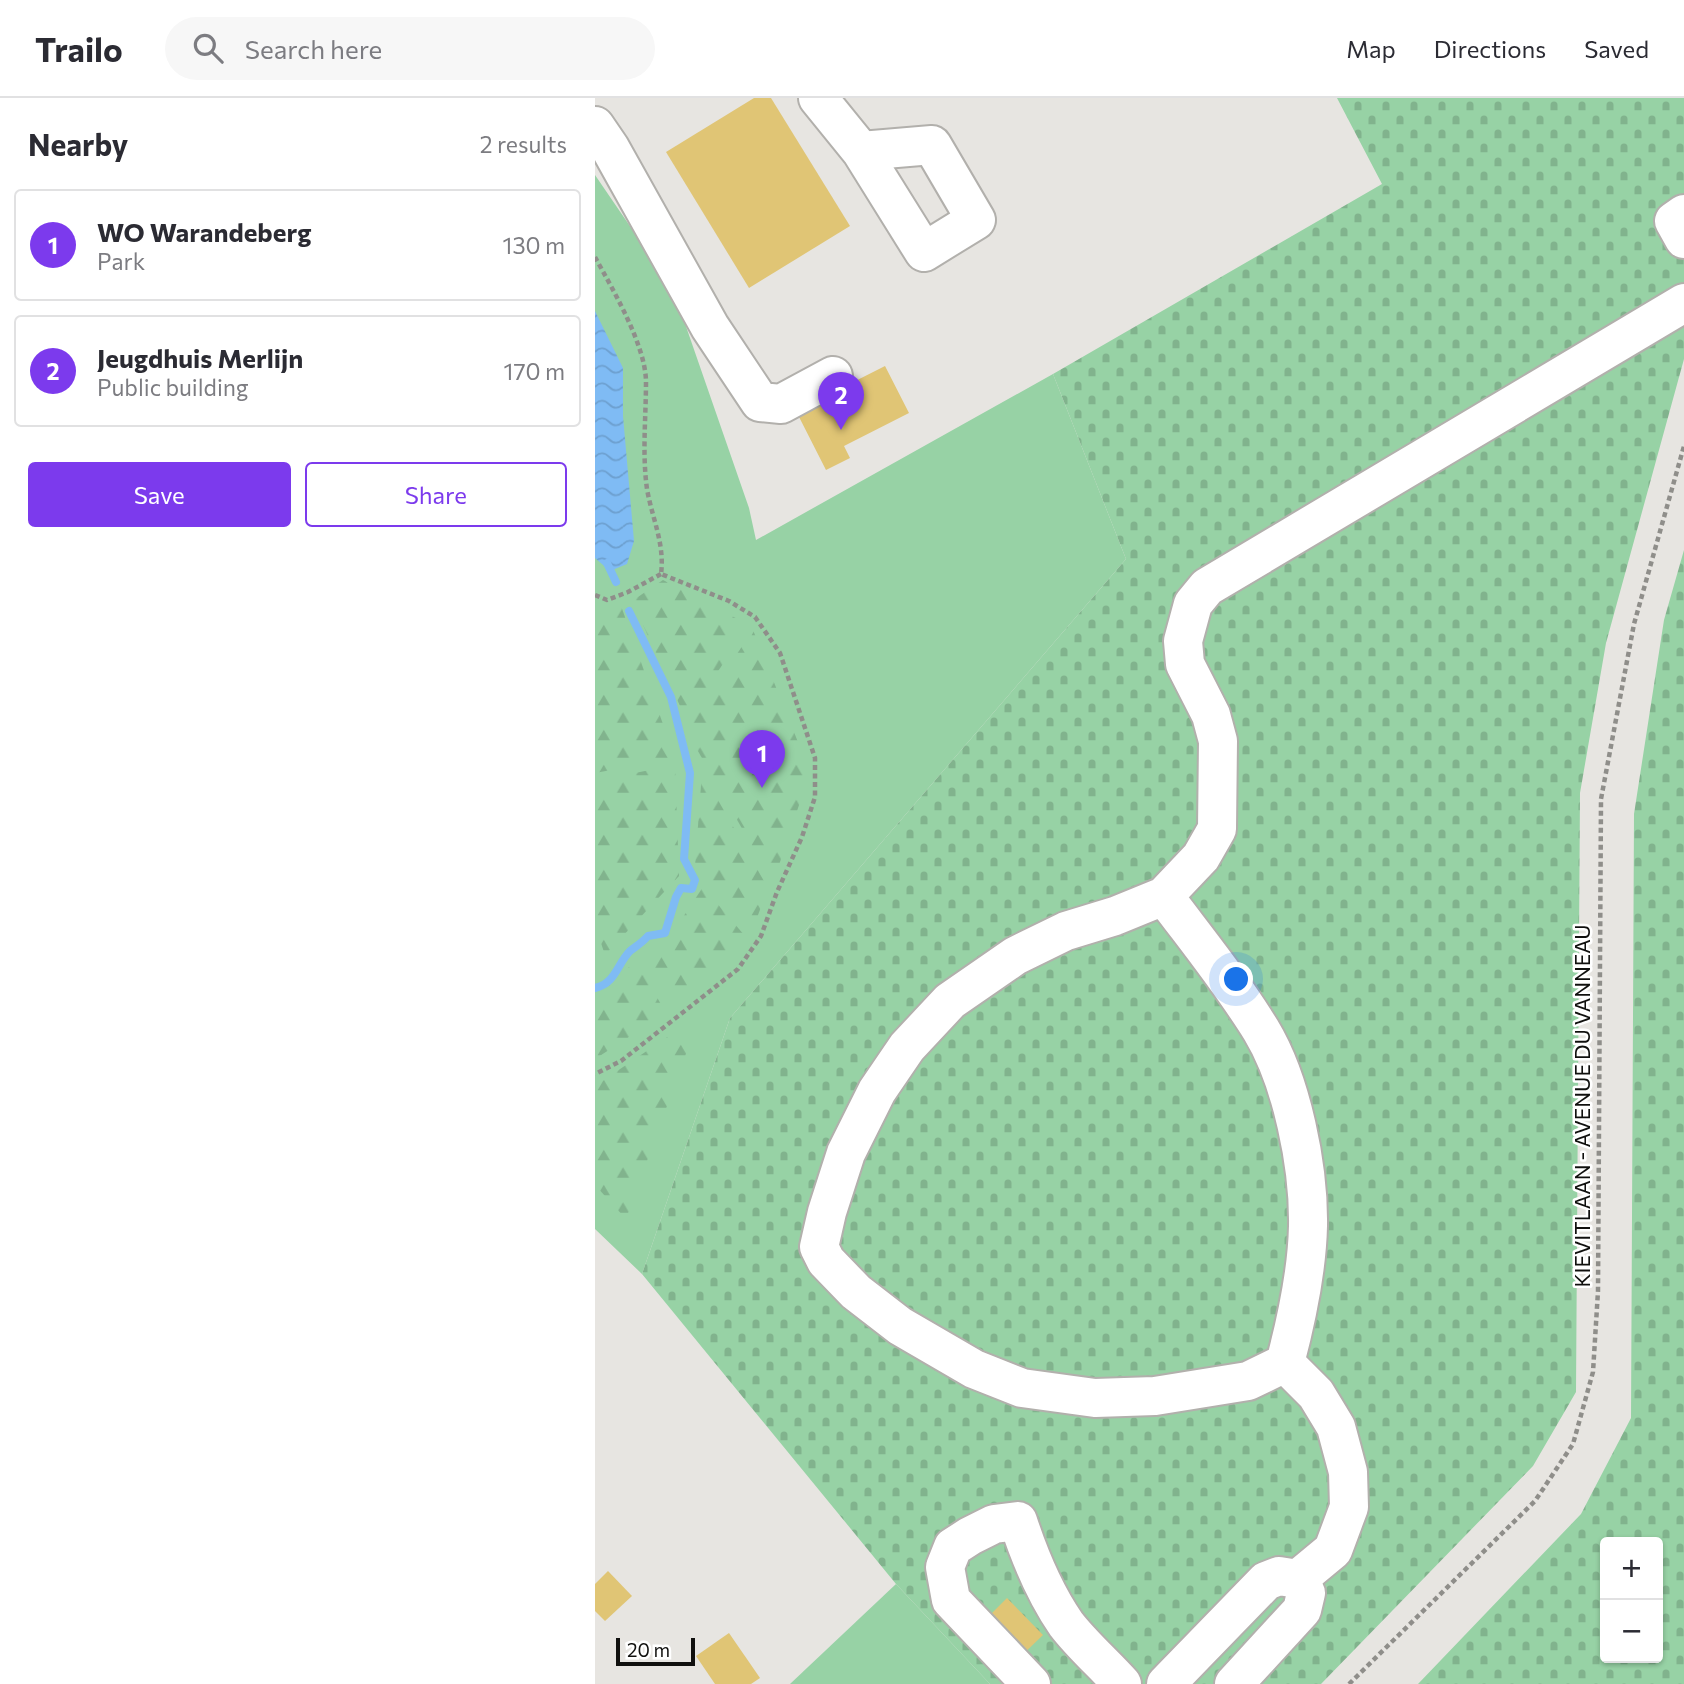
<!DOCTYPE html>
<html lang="en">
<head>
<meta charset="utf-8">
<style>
  :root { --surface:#fff; --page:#f7f7f7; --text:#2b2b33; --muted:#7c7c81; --line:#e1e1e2; --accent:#7c3aed }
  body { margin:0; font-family:Commissioner,sans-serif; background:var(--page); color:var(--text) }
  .controls { position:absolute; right:21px; bottom:21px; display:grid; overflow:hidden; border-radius:7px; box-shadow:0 2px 5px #0004 }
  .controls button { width:63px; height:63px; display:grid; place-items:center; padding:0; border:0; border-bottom:2px solid var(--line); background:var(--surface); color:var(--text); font:35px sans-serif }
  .scale { position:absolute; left:21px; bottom:18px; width:79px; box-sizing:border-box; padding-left:7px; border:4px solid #10100e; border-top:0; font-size:19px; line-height:24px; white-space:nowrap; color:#10100e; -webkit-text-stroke:5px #fff; paint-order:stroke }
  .you { position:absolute; left:642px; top:882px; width:24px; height:24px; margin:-18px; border:5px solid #fff; border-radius:50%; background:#1a73e8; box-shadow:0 0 0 10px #1a73e833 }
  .badge { display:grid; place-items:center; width:46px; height:46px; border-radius:50%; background:var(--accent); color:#fff; font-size:23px; font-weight:700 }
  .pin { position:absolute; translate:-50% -58px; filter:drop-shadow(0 2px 4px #0008) }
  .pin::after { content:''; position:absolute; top:37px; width:24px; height:21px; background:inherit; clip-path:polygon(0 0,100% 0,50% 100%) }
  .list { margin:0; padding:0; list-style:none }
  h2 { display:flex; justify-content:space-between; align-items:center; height:91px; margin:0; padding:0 28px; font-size:30px }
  h2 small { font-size:23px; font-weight:400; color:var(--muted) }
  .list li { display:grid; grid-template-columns:46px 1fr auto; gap:21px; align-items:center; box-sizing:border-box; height:112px; margin:0 14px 14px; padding:0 14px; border:2px solid var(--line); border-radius:7px }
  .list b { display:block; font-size:26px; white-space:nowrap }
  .list p { margin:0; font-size:23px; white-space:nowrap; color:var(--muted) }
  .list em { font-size:23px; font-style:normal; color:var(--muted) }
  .actions { display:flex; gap:14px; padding:21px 28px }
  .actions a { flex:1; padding:16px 0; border:2px solid var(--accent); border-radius:7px; text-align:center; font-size:24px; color:var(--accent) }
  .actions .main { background:var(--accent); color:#fff }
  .icon { flex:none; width:38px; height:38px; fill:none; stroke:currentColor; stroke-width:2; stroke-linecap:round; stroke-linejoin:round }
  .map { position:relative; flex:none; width:1089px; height:1586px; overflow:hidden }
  header { display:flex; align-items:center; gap:42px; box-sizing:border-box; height:98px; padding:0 35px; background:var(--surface); border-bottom:2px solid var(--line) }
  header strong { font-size:33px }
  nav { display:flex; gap:38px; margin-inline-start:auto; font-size:24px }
  .search { width:490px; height:63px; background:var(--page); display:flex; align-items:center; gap:18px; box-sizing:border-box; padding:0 24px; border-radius:38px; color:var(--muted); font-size:26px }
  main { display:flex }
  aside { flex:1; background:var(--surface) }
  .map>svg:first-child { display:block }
</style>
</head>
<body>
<header>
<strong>Trailo</strong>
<div class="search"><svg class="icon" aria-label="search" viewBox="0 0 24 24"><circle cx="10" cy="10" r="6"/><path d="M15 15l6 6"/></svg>Search here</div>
<nav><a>Map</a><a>Directions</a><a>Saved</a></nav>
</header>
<main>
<aside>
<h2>Nearby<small>2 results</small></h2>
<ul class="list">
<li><span class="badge">1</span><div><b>WO Warandeberg</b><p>Park</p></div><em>130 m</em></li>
<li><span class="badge">2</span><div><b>Jeugdhuis Merlijn</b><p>Public building</p></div><em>170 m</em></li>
</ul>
<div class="actions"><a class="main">Save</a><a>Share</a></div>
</aside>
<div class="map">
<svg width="1089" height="1586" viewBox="0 0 1089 1586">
  <defs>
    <pattern id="forest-firs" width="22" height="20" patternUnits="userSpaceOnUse" patternTransform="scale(1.75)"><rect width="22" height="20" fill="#97d2a5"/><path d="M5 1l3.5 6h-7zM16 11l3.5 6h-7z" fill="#81b38d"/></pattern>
    <pattern id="cemetery-stones" width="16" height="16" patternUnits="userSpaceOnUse" patternTransform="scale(1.75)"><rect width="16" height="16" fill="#97d2a5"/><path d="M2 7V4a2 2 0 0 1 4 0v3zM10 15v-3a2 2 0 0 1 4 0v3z" fill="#81b38d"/></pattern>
    <pattern id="water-waves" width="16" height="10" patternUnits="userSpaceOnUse" patternTransform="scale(1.75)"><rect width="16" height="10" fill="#7fbbf4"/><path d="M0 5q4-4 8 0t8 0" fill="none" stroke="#6da0d0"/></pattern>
  </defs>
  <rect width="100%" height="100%" fill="#e7e5e1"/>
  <g fill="#97d2a5">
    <polygon points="0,77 78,191 154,410 161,442 458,276 531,461 135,920 47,1176 0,1131"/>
    <polygon points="301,1486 395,1586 195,1586"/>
  </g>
  <g fill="url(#forest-firs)">
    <polygon points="68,482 154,527 91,621 37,503"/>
    <polygon points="25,505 80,660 0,675 0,510"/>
    <polygon points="158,532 215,674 178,785 91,632"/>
    <polygon points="80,667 84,778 10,857 0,827 0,683"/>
    <polygon points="107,674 173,790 156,836 100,768"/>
    <polygon points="108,789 150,838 82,910 55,869"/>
    <polygon points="41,863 71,915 0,961 0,899"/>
    <polygon points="105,917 31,1121 0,1087 0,988"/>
  </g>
  <g fill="url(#cemetery-stones)" fill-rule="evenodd">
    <polygon points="742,0 1089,0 1089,261 1011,545 985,695 981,1294 938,1368 726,1586 395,1586 301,1486 47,1176 135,920 531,461 458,276 787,86"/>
    <path d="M 1089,452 L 1089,1586 L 823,1586 L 986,1416 L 1036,1320 L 1039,716 L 1069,522 ZM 1010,1444 L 1063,1444 L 1063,1560 L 1010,1560 Z"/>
  </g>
  <polygon fill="url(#water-waves)" points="0,213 28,270 28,318 39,443 32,466 15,473 0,460"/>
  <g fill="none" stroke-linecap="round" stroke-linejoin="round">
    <g stroke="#7fbbf4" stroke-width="8">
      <polyline points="12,465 21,484"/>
      <path d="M 0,890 C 21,885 22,866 35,853 C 41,848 47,845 53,838 L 70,835 L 81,799 L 86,790 L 97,791 L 100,782 L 89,761 L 95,675 L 76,599 L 34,513"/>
    </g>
  </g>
  <g fill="#e0c575">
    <polygon points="159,0 176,0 255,128 154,190 71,54"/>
    <polygon points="290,268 314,315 249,348 255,360 231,372 201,313"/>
    <polygon points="13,1473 37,1498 10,1523 0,1513 0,1486"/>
    <polygon points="412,1500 448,1537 421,1563 385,1527"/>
    <polygon points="134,1535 165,1580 156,1586 120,1586 101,1558"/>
  </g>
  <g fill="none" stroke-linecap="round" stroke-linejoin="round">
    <defs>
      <g id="minor">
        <polyline points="223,0 266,53 329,154 381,122 337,47 266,53"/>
        <polyline points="0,28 15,50 115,229 165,304 186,306 238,278"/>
        <polyline points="1089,116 1079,123 1089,141"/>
        <path d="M 569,798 C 602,842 637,885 666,932 C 697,983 714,1069 713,1128 C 712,1174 702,1220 690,1265 L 653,1283 L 560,1298 L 500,1300 L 427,1290 L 379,1271 L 305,1228 L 261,1194 L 231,1163 L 224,1149 L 232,1114 L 251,1055 L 282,993 L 312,949 L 355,903 L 420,858 L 471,833 L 520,818 L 569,798 L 606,759 L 622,731 L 623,643 L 616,617 L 590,566 L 588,543 L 598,506 L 612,489 L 1089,205"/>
        <path d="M 436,1586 L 356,1502 L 350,1469 L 358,1449 L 375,1438 L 399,1426 L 423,1423 C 435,1460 449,1494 471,1526 C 487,1547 509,1566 527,1586"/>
        <polyline points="571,1586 671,1483 684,1478 703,1481 738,1452 754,1409 753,1374 741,1329 721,1296 690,1265"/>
        <polyline points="639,1586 707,1512 711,1495 703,1481"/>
      </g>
    </defs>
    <use href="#minor" stroke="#b2b0ac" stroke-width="42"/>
    <g stroke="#8f8e8a" stroke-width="4.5" stroke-dasharray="5 3.5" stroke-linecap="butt">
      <path d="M 0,159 C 18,192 50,246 51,283 C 51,320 47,355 52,391 C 57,420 70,446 66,476 L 134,503 L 160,519 L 185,555 L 220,660 L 220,699 L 207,739 L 182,794 L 166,838 L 143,871 L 26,963 L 0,976"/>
      <polyline points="0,497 12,502 33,494 66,476"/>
      <polyline points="754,1586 940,1403 978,1346 998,1274 1003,1193 1006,701 1039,526 1089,348"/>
    </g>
    <use href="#minor" stroke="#fff" stroke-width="38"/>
  </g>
  <g text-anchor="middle" stroke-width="5" stroke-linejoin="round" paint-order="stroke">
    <g font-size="21" fill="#10100e" stroke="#fff">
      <text transform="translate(988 1008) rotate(-90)" y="7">KIEVITLAAN - AVENUE DU VANNEAU</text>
    </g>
  </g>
</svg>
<div class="controls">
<button>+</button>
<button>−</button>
</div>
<div class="scale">20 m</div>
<div class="you"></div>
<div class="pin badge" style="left:167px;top:690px">1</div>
<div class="pin badge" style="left:246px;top:332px">2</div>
</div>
</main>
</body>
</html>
